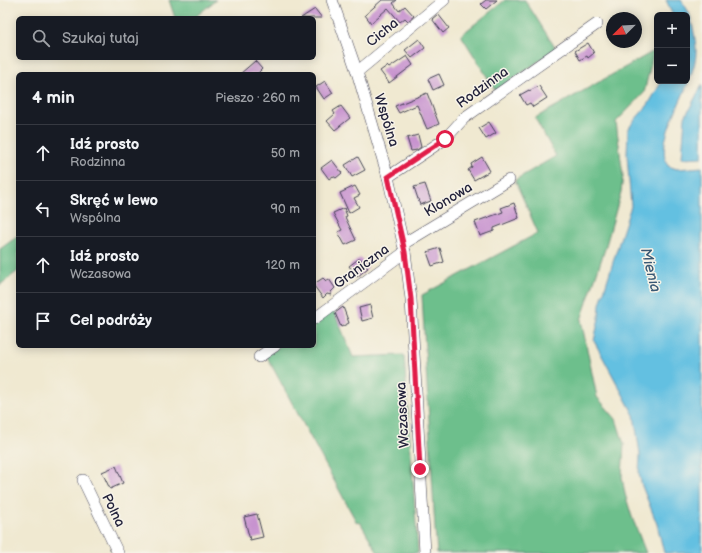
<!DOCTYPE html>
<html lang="pl">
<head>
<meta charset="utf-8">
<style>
  :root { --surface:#171b24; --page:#242831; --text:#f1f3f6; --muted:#9ea1a6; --line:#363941 }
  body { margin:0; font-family:"Balsamiq Sans",sans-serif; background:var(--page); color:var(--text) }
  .controls { position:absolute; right:12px; top:12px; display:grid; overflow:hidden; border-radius:6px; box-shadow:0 2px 10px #0003 }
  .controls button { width:36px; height:36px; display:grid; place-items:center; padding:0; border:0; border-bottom:1px solid var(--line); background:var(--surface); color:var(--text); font:20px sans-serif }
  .compass { position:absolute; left:606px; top:12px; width:36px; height:36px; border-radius:50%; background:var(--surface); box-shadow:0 2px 10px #0003; rotate:246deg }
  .stop { position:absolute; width:12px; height:12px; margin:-9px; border:3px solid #e11d48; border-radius:50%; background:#fff }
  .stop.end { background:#e11d48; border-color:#fff; box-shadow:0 1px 4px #0008 }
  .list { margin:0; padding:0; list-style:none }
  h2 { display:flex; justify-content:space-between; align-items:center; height:52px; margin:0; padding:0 16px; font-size:17px }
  h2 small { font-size:13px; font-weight:400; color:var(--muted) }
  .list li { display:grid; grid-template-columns:26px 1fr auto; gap:12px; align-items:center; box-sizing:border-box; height:56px; padding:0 16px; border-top:1px solid var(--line) }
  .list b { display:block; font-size:15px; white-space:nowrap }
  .list p { margin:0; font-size:13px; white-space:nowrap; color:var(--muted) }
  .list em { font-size:13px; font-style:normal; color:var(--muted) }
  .icon { flex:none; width:22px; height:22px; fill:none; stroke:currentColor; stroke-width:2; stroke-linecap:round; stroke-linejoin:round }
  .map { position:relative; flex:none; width:702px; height:553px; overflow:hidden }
  .search { position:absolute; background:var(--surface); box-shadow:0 2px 10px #0003; left:16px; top:16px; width:300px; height:44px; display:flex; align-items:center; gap:10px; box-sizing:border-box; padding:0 14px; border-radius:6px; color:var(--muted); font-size:15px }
  .panel { position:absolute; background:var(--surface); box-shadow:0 2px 10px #0003; left:16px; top:72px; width:300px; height:276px; border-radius:6px }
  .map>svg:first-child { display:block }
</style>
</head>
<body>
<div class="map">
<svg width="702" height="553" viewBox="0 0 702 553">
  <rect width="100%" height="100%" fill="#f7f3e8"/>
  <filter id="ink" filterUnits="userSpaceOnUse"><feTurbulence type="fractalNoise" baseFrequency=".025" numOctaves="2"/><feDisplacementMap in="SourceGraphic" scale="8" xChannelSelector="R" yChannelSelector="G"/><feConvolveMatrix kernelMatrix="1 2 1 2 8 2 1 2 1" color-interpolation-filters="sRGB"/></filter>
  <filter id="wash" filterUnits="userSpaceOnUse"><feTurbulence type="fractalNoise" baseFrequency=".012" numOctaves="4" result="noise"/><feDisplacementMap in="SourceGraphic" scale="16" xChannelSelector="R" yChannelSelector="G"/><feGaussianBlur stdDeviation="0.9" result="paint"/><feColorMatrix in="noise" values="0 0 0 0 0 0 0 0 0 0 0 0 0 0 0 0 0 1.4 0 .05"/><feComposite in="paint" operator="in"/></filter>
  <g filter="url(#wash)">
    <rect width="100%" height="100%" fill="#f0e9d1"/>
    <g fill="#6dbf8c" stroke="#487064">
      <polygon points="169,0 216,0 194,18 175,18"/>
      <polygon points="505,0 525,0 556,49 496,91 461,35"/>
      <polygon points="654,51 644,93 616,122 623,176 621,192 605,249 581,320 597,397 616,419 624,444 622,477 625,494 632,517 646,553 437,553 435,529 422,295 538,233 515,180 556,156 535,118"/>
      <polygon points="18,236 18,271 0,285 0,249"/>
      <polygon points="333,309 353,357 404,355 418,553 378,553 360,522 357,523 266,355 280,346 314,346 314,322"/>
    </g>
    <g fill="#63c0e1" stroke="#42718e">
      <path d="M 666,0 L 681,0 C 684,4 687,9 689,13 C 692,21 696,41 696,50 C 697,85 651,137 668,166 L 677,169 L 702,167 L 702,466 L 701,467 L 702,472 L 702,553 L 664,553 L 657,524 L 642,486 L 639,474 L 640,454 L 634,415 L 594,341 L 599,318 L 600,304 L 623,230 L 631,206 L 627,155 L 628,130 L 633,122 L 648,105 L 662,81 L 687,81 L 687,15 L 673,15 Z"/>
      <polygon points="702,85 702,157 682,158 685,117"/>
    </g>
    <g id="blocks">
      <g fill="#c793cf">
        <polygon points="382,0 397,0 393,3 399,11 405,6 414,16 408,21 405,18 400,22 388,8 371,23 365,15"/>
        <polygon points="486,0 497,0 486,9 481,4"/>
        <polygon points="315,9 322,18 301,18"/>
        <polygon points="438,14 449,28 443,33 432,19"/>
        <polygon points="419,39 425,48 412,58 405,50"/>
        <polygon points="588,43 594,53 588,58 587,56 580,60 575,51"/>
        <polygon points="407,56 413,65 389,83 380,71 387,66 389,68"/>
        <polygon points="255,61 262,69 257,74 240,74"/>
        <polygon points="439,74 444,85 433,90 428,79"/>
        <polygon points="325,81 333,93 324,99 316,87"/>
        <polygon points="539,86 547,98 533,107 530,103 526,105 520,95 529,90 529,91"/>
        <polygon points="427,93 439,124 427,129 417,105 399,113 395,106"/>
        <polygon points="341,106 350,118 335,130 327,121 335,114 333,111"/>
        <polygon points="489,122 496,133 486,139 479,128"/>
        <polygon points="418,135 421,147 417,150 411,151 407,138"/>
        <polygon points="358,157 365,170 352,177 345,165"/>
        <polygon points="482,157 490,171 474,180 468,170 472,167 471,164"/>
        <polygon points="332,160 342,173 336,178 333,176 329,179 321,168"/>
        <polygon points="425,184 431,201 420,205 414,187"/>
        <polygon points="355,186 360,195 354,198 359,207 349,213 340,193"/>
        <polygon points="514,203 519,218 494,228 494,231 480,236 475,222 503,212 501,208"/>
        <polygon points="344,208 347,216 345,217 356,240 345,245 338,232 342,230 333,213"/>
        <polygon points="440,248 444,262 432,266 427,252"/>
        <polygon points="360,258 368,268 357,277 349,266"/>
        <polygon points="323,278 326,281 329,279 335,288 331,292 331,295 327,294 323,298 314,286 314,284"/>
        <polygon points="370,305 373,318 362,321 359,308"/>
        <polygon points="343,307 349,323 341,327 335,313"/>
        <polygon points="116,466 123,483 110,489 102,472"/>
        <polygon points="257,514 263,537 250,540 244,517"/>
      </g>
    </g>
  </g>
  <g filter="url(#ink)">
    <use href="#blocks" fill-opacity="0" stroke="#414052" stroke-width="1"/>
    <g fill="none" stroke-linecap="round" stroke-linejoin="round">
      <defs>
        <g id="street">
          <polyline points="332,0 357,72 388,177 405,252 411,299 425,553"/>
          <polyline points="357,72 444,0"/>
          <polyline points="388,177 445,139 464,118 597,24"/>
          <polyline points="403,244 509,180"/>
          <polyline points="314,319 405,252"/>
          <polyline points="259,357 275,346"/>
          <polyline points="83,480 118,553"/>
        </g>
      </defs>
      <use href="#street" stroke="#414052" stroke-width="12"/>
      <use href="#street" stroke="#fff" stroke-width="11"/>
    </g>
  </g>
  <g fill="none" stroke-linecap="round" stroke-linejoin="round" filter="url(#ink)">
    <polyline stroke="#e11d48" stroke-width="5" points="420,469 411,299 405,252 388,177 445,139"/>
  </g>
  <g text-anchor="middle" stroke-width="3" stroke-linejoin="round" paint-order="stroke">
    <g font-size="14" fill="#22223b" stroke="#f7f3e8">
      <text transform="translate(382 32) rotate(-39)" y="5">Cicha</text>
      <text transform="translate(482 87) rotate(-36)" y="5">Rodzinna</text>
      <text transform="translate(387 120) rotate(73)" y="5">Wspólna</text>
      <text transform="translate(448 199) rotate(-31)" y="5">Klonowa</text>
      <text transform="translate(361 266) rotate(-36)" y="5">Graniczna</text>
      <text transform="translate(402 415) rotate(-93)" y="5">Wczasowa</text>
      <text transform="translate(114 510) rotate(64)" y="5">Polna</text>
    </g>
    <g font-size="15" font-style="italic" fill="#395975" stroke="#f7f3e8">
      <text transform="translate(651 270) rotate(76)" y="5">Mienia</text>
    </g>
  </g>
</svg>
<div class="controls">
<button>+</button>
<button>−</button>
</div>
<svg class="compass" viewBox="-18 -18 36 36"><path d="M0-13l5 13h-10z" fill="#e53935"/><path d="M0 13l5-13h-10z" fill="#9ea1a6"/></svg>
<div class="stop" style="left:445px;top:139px"></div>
<div class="stop end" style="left:420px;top:469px"></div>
<div class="search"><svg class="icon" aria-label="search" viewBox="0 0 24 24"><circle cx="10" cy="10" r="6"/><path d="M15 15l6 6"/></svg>Szukaj tutaj</div>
<section class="panel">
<h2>4 min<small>Pieszo · 260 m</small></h2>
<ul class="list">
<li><svg class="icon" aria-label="ahead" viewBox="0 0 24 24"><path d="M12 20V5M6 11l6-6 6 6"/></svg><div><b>Idź prosto</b><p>Rodzinna</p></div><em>50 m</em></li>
<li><svg class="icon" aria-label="left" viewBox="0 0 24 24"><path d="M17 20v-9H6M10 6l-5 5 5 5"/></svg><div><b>Skręć w lewo</b><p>Wspólna</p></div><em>90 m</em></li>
<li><svg class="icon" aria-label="ahead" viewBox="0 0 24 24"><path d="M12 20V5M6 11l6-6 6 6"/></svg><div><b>Idź prosto</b><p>Wczasowa</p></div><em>120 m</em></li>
<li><svg class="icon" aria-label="arrive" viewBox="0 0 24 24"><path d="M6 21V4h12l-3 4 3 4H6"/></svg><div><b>Cel podróży</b></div></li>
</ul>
</section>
</div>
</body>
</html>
